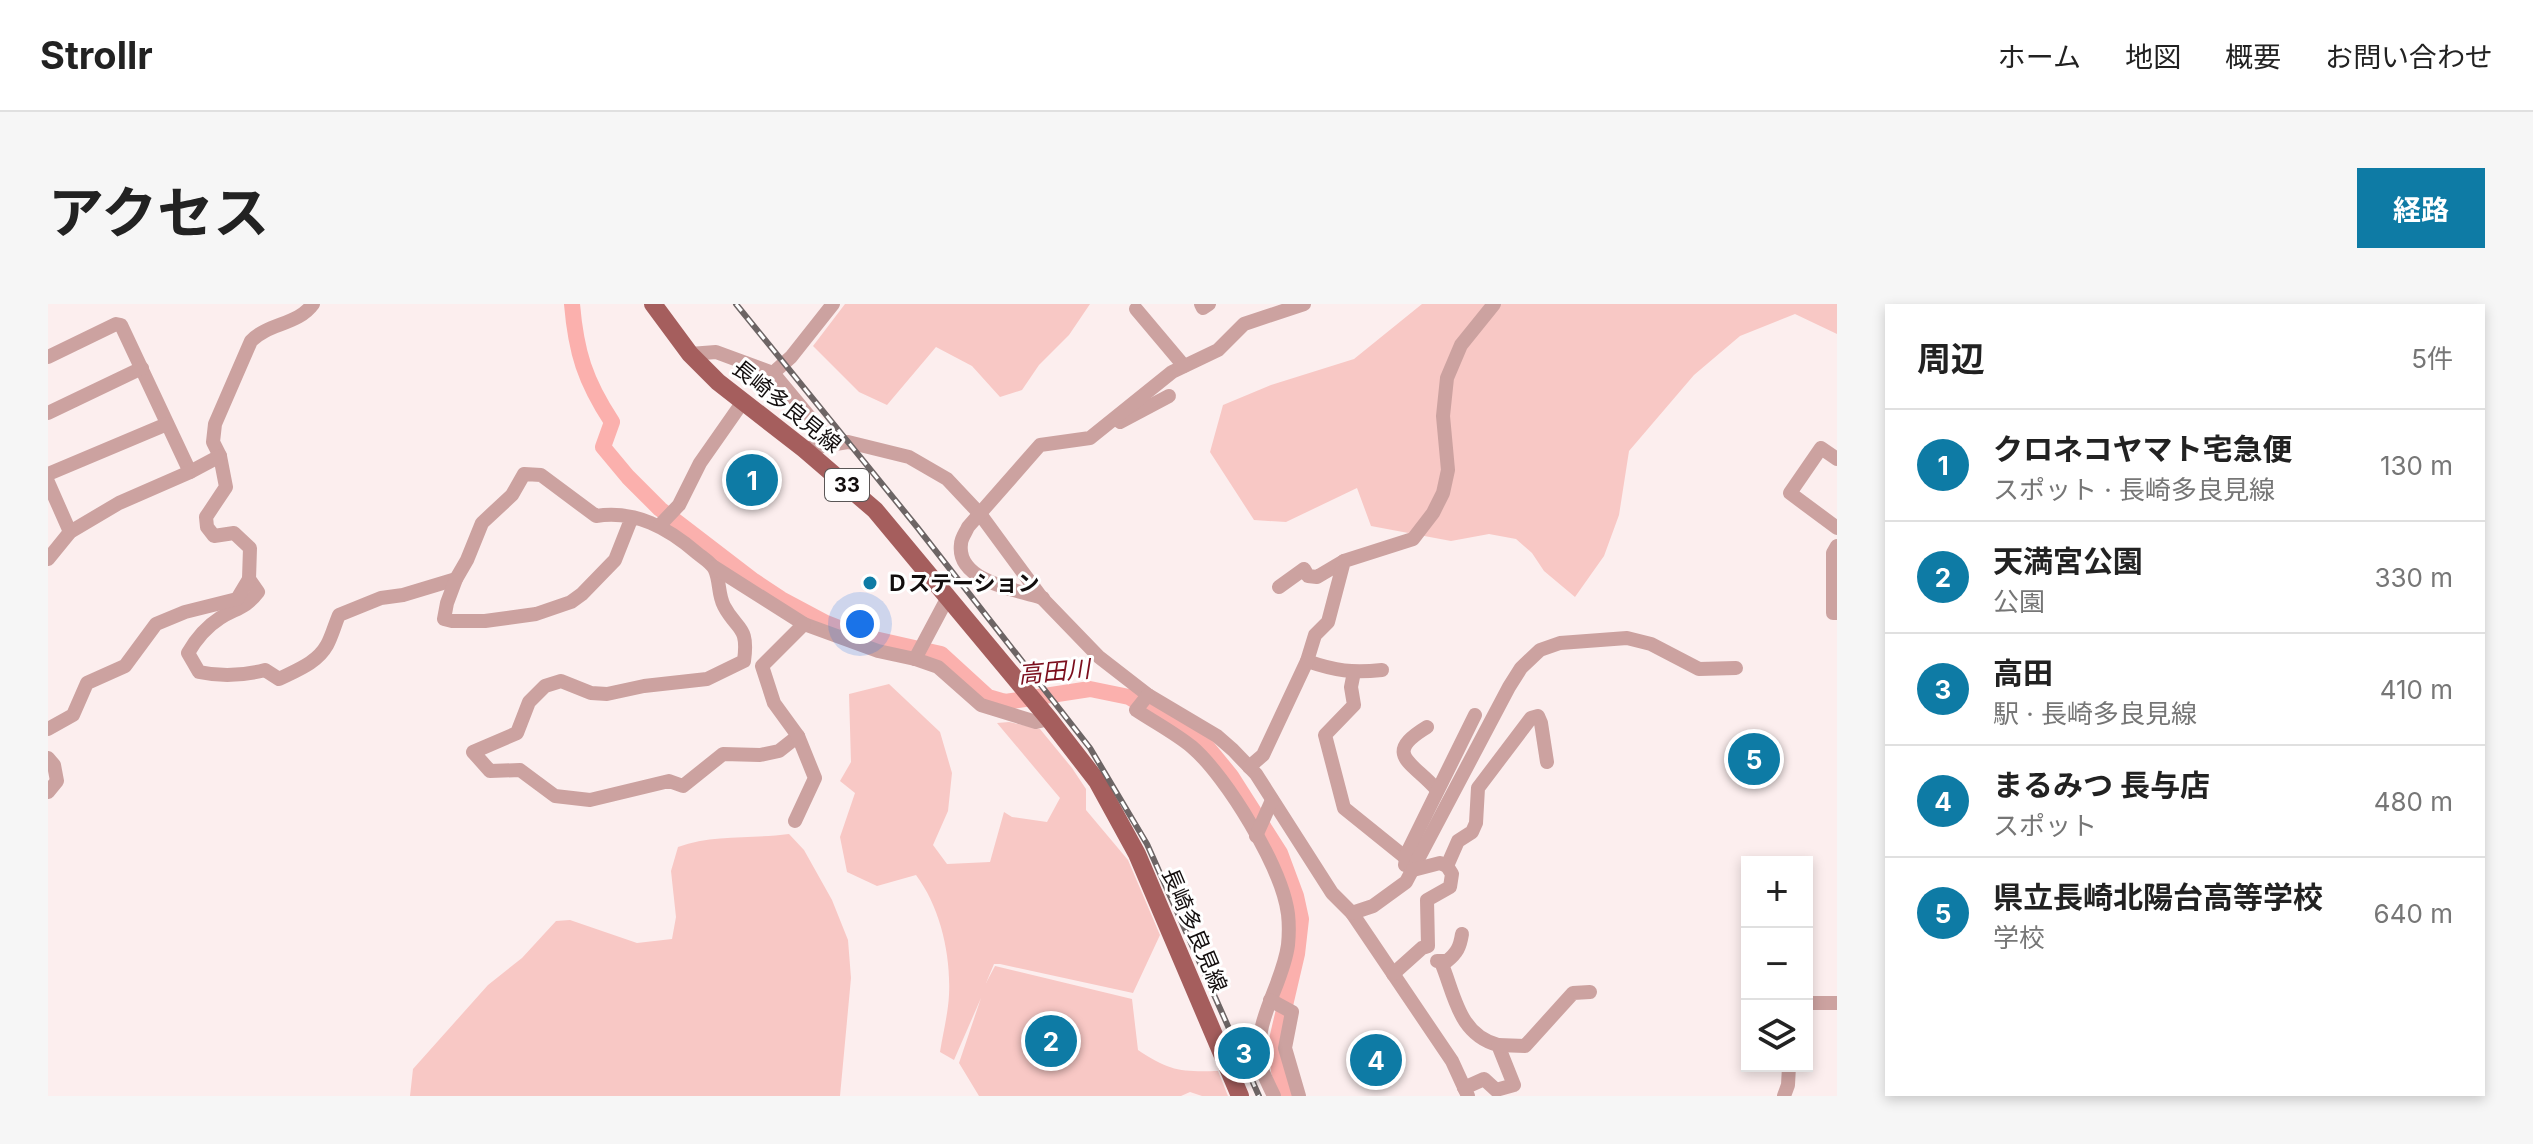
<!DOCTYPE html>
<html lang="ja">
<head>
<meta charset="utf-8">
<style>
  :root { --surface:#fff; --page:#f6f6f6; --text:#222; --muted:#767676; --line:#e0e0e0; --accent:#0e7ba5 }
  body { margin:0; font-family:Inter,"Noto Sans JP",sans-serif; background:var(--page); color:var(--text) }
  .controls { position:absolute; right:24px; bottom:24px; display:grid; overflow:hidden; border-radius:0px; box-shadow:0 4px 12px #0003 }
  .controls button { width:72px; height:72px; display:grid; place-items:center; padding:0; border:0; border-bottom:2px solid var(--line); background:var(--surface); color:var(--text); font:40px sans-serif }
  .you { position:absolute; left:812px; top:320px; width:28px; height:28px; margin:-20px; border:6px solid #fff; border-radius:50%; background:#1a73e8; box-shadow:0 0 0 12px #1a73e833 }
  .badge { display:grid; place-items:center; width:52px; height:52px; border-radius:50%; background:var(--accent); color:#fff; font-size:26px; font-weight:700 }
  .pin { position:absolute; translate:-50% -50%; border:4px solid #fff; box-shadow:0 2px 8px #0006 }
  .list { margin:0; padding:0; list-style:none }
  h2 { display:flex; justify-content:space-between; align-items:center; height:104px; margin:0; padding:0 32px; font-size:34px }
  h2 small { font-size:26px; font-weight:400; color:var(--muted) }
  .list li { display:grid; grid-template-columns:52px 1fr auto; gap:24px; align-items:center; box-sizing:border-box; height:112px; padding:0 32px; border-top:2px solid var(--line) }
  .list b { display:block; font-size:30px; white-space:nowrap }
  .list p { margin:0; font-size:26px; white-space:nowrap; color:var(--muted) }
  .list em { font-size:26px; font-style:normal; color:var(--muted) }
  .icon { flex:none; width:44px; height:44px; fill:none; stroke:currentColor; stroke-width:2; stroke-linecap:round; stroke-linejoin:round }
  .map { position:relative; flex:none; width:1789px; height:792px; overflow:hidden; border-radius:0px }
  header { display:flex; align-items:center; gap:48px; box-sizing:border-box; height:112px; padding:0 40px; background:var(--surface); border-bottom:2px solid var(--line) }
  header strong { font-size:38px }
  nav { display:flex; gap:44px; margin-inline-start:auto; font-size:28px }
  .intro { display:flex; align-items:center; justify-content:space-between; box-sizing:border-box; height:192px; padding:0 48px }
  h1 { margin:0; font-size:56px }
  .button { padding:20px 36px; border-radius:0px; background:var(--accent); color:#fff; font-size:28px; font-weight:700 }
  main { display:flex; gap:48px; padding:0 48px }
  aside { flex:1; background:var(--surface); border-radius:0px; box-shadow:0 4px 12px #0003 }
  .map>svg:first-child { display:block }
</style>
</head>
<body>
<header>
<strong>Strollr</strong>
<nav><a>ホーム</a><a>地図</a><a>概要</a><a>お問い合わせ</a></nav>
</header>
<div class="intro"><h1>アクセス</h1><a class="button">経路</a></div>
<main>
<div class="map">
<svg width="1789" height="792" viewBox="0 0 1789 792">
  <rect width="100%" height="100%" fill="#fceeee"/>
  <g fill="#f8c8c5">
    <polygon points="797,0 1042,0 1021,31 991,61 974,86 952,93 924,62 888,43 839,101 811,88 765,42"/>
    <polygon points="1374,0 1789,0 1789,30 1747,10 1692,32 1646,71 1581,147 1571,211 1556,252 1527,293 1496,267 1484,249 1468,235 1441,230 1403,237 1323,222 1309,184 1238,218 1206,216 1162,148 1175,101 1223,81 1306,55"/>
    <path d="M 841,380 L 892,428 L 904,469 L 900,507 L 885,541 L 899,560 L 942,558 L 956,508 L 964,513 L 999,518 L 1012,494 L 949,419 L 961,418 L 992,425 L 1024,464 L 1038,485 L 1038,506 L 1080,556 L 1112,631 L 1085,689 L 952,660 L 946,660 L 938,679 L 947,662 L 1084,695 L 1090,746 C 1121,767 1133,768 1170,767 L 1180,792 L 1154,792 L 1142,788 L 1133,792 L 931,792 L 911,759 L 933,694 L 906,756 L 892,748 C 895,729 900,710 901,691 C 903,650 892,603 868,571 L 829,582 L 799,568 L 792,533 L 807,489 L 792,477 L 803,458 L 801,390 Z"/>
    <path d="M 741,530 L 756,546 L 784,596 L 800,636 L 803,674 L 792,792 L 362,792 L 365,765 L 440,681 L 474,654 L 508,617 L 522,616 L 589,639 L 624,635 L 628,613 L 623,567 L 630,543 C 665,530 705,535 741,530 Z"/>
  </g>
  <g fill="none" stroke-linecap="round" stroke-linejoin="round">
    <path stroke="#fbb0ad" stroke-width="16" d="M 524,0 C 528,48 537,77 564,118 L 555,143 L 580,173 L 612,205 L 706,277 L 733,295 L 778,319 L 809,331 L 893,350 L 940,393 L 957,398 L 1042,385 L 1081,393 L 1156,439 L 1183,472 L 1232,549 L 1248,592 L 1253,615 L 1249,650 L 1228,740 L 1231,767 L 1238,792"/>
    <g stroke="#cca2a0" stroke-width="14">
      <path d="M 265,0 C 250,21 220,19 203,37 L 167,120 L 165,138 L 172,152 L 178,183 L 158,213 L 159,223 L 166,232 L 186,229 L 202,244 L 201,275 L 210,288 C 197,305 188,304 172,314 C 158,323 148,335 140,349 L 151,368 C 174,373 194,372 217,366 L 231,375 C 249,366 269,359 279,341 C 284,332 287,320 291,311 L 333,294 L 355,291 L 408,275"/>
      <polyline points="1153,0 1155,4 1161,0"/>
      <polyline points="1088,5 1136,62"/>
      <polyline points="642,50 668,48 725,69 784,140"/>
      <polyline points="0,53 68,20 73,21 142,168"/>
      <polyline points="725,69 743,53 785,0"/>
      <polyline points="0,109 94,64"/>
      <polyline points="1072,118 1121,92"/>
      <polyline points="756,145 800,138 861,153 899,175 932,210 993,293 1051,353 1100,391 1169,432 1185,446 1208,470 1284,589 1304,609 1404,757 1420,792"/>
      <polyline points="1789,155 1773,144 1742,189 1789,224"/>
      <polyline points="0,170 119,120"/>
      <polyline points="0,178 22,228"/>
      <path d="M 584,213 L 567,256 L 534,290 L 523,298 L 488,310 L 437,317 L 404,317 L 396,315 L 399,299 L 408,275 L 419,256 L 434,219 L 464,191 L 476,170 L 493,171 L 548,212 C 588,206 620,224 649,249 C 655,254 664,259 667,266 C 672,277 670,291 676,302 C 689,327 701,321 696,357 L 659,375 L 596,382 L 559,390 L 543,389 L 513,377 L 497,382 L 481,398 L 469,429 L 425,448 L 442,467 L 472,466 L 507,492 L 542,496 L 621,477 L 635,482 L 675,450 L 712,451 L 731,447 L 750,432"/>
      <polyline points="612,221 631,201 652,159 694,99"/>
      <polyline points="1789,242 1785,249 1785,309 1789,309"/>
      <polyline points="0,255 22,228 71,199 142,168 172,152"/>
      <polyline points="666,263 756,320 830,347 867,355 890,363 933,401 988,418 1001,415"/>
      <polyline points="1231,283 1256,265 1260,272 1269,273 1296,257"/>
      <path d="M 995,294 C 968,286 908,277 913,240 C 913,234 918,228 920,223 L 992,141 L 1042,134 L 1124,68 L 1170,46 L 1196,20 L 1256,0"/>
      <polyline points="867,355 900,293"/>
      <path d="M 1259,357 C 1288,367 1304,369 1334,366"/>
      <polyline points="1306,368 1303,383 1306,401 1277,431 1296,504 1358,554"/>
      <path d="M 1100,391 L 1088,406 C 1106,418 1127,429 1144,443 C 1179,473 1234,564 1240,610 C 1241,619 1241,631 1240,641 C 1235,680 1205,717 1212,758 C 1214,769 1221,781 1226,792"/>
      <path d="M 1379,423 C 1333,451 1365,458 1389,486"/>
      <polyline points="0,425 25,411 39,379 77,362 108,320 137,308 189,295 201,275"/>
      <polyline points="0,454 6,461 9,477 0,488"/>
      <polyline points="1201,463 1215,451 1259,357 1267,331 1280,318 1296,257 1365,235 1385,209 1395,189 1400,166 1395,112 1399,74 1413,41 1446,0"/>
      <polyline points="747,517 767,474 750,432 726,399 714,362 756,320"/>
      <polyline points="1208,532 1224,496"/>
      <polyline points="1357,561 1359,549 1427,411"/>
      <polyline points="1399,562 1410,537 1424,528 1428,519 1430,484 1483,414 1490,412 1493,419 1499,458"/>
      <polyline points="1304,609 1325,602 1358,578 1461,383 1473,364 1492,346 1512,339 1579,334 1603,340 1651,365 1688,364"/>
      <path d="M 1389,657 L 1399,657 C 1409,649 1412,643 1414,630"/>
      <path d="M 1393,658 C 1407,691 1410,730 1450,741 L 1466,781 L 1448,786 L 1436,775 L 1416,784"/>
      <polyline points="1345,670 1374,644 1380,642 1379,596 1402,583 1404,570 1399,562 1392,559 1365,566"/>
      <polyline points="1222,696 1244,708 1237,744 1251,792"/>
      <polyline points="1759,699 1789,699"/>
      <polyline points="1450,741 1477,742 1525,689 1542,688"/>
      <polyline points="1736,792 1740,781 1741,762"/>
    </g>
    <polyline stroke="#a55e5d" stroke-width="18" points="605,0 642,50 670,78 756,145 827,206 1001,415 1049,477 1089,550 1192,792"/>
    <defs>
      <polyline id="rail" points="688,0 869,223 1042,444 1099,540 1211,792"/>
    </defs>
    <use href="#rail" stroke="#6d6565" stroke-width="6"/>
    <use href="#rail" stroke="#fff" stroke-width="3" stroke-dasharray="9" stroke-linecap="butt"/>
  </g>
  <circle fill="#0e7ba5" stroke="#fff" stroke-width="3" cx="822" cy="279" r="8"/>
  <g text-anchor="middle" stroke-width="6" stroke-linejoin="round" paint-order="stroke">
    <rect fill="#fff" stroke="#5a5656" stroke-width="2" x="777" y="165" width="44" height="32" rx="6"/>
    <g font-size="20" font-weight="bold" fill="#130e0e">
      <text x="799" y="188">33</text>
    </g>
    <g font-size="22" fill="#130e0e" stroke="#fff">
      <text transform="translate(739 102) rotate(39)" y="8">長崎多良見線</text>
      <text transform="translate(1147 626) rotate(67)" y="8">長崎多良見線</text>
    </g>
    <g font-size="22" font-weight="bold" fill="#130e0e" stroke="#fff" text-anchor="start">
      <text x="838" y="287">Ｄステーション</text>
    </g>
    <g font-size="24" font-style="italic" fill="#7b0e1d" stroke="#fff">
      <text transform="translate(1006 368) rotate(-5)" y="8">高田川</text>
    </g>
  </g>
</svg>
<div class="controls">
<button>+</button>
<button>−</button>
<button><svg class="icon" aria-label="layers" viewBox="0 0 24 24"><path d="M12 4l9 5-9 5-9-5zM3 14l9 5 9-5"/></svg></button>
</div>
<div class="you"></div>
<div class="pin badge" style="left:704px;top:176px">1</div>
<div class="pin badge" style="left:1003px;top:737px">2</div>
<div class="pin badge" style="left:1196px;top:749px">3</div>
<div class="pin badge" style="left:1328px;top:756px">4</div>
<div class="pin badge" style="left:1706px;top:455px">5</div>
</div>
<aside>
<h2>周辺<small>5件</small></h2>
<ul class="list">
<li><span class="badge">1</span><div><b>クロネコヤマト宅急便</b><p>スポット · 長崎多良見線</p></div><em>130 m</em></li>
<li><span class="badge">2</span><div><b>天満宮公園</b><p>公園</p></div><em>330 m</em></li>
<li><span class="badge">3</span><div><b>高田</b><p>駅 · 長崎多良見線</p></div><em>410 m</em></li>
<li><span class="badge">4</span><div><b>まるみつ 長与店</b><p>スポット</p></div><em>480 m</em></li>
<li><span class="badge">5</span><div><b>県立長崎北陽台高等学校</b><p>学校</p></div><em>640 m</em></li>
</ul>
</aside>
</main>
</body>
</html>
